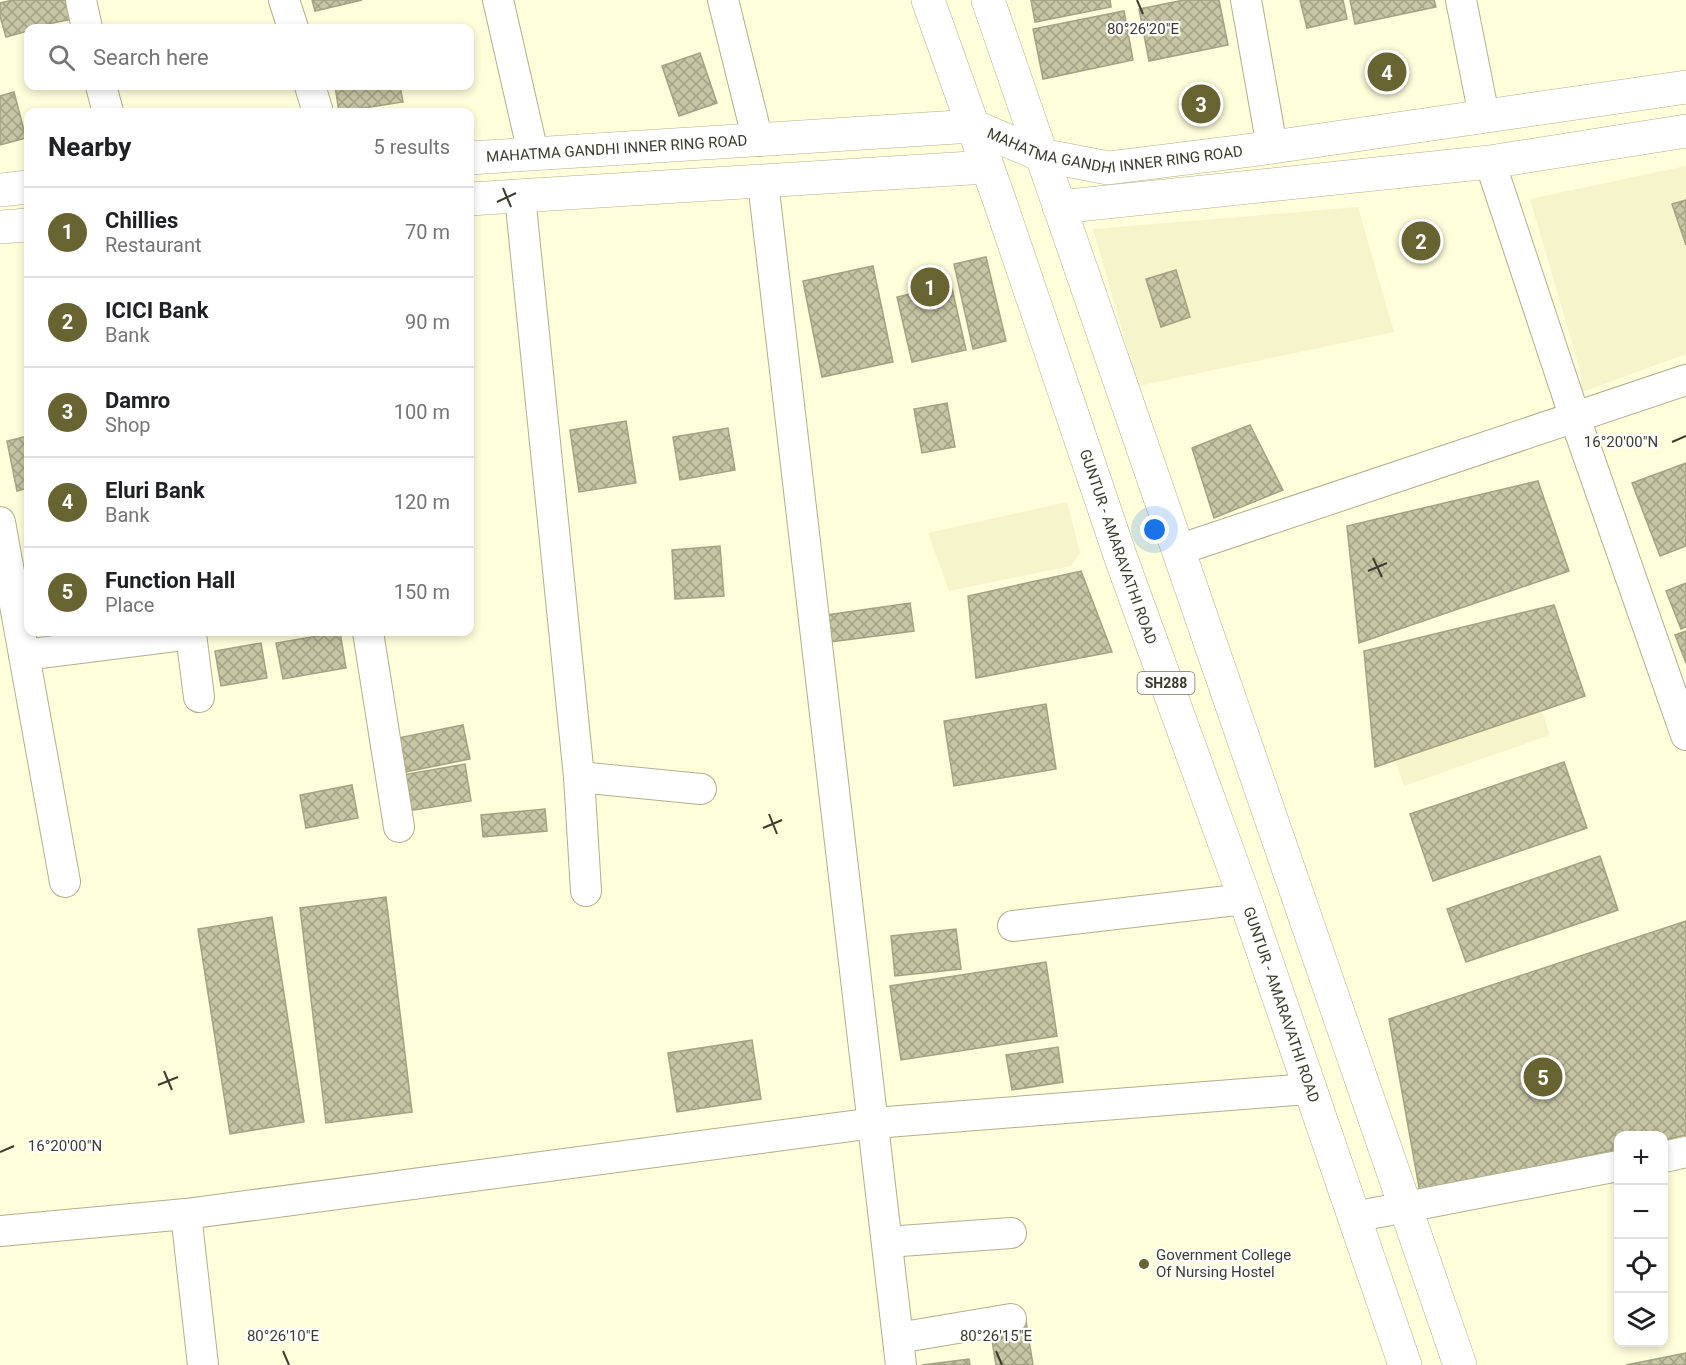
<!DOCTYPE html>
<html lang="en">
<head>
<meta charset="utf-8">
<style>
  :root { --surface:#fff; --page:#f2f2f2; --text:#202124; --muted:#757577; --line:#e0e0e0; --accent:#676431 }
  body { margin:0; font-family:Roboto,sans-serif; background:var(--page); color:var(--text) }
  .controls { position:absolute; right:18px; bottom:18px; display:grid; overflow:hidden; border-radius:12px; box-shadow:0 3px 9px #0003 }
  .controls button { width:54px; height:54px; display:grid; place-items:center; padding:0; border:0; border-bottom:2px solid var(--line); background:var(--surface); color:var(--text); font:30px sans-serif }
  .you { position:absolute; left:1155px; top:530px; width:21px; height:21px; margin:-15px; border:4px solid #fff; border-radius:50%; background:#1a73e8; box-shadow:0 0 0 9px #1a73e833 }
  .badge { display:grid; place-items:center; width:39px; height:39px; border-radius:50%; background:var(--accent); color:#fff; font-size:20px; font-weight:700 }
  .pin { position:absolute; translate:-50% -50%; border:3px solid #fff; box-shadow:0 2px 6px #0006 }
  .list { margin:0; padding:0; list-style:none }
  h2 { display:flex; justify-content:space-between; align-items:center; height:78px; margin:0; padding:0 24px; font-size:26px }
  h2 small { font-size:20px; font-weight:400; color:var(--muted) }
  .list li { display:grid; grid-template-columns:39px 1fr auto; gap:18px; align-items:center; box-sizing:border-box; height:90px; padding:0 24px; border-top:2px solid var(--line) }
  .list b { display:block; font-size:22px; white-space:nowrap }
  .list p { margin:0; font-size:20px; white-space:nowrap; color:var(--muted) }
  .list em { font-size:20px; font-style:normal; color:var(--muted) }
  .icon { flex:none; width:33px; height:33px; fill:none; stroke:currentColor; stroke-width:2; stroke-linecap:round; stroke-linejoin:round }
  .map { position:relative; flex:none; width:1686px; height:1365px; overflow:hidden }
  .search { position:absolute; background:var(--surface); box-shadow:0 3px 9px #0003; left:24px; top:24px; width:450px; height:66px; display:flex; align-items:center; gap:15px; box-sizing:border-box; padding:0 21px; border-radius:12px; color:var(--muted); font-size:22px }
  .panel { position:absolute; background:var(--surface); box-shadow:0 3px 9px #0003; left:24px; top:108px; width:450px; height:528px; border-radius:12px }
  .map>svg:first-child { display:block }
</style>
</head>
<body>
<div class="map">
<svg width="1686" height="1365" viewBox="0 0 1686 1365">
  <defs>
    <pattern id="building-cross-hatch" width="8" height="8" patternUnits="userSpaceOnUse" patternTransform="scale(1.5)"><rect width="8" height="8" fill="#c6c5a4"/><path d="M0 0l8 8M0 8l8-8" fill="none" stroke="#a2a186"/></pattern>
  </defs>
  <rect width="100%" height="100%" fill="#fffedb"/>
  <g fill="#f6f4ca">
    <polygon points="1686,166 1686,354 1582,392 1580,370 1530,199"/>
    <polygon points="1358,207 1394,332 1138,386 1093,229"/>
    <polygon points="1067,502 1080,553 1071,566 949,591 928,533"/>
    <polygon points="1527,667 1550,735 1404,786 1380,717"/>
  </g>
  <g fill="url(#building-cross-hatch)" stroke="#a3a282" stroke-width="1.5">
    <polygon points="13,0 68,0 73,19 28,28 28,31 6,37 0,16 0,3"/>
    <polygon points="312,0 362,0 315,11"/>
    <polygon points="1031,0 1110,0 1111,7 1035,22"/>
    <polygon points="1184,0 1219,0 1228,45 1149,61 1139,9"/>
    <polygon points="1300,0 1343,0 1347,19 1307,28"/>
    <polygon points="1350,0 1434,0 1436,7 1355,24"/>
    <polygon points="1124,11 1133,60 1043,79 1033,29"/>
    <polygon points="700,53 717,103 679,116 662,66"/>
    <polygon points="335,86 400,86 403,102 339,112"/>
    <polygon points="14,92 26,138 0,145 0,96"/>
    <polygon points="1686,200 1686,245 1672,204"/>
    <polygon points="986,257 1006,341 973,349 954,264"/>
    <polygon points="873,266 893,362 822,377 803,281"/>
    <polygon points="1176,270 1190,317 1161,327 1146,279"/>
    <polygon points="951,284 966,350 912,362 897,297"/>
    <polygon points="947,403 955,447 922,453 914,409"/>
    <polygon points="626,421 636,483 579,492 570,430"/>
    <polygon points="1250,425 1283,490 1214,518 1192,448"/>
    <polygon points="728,428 735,470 680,480 673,437"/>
    <polygon points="28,436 28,488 17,491 7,441"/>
    <polygon points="1686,463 1686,546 1660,556 1632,483"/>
    <polygon points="1538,481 1569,571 1359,643 1347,526"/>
    <polygon points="720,546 724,596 675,599 672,550"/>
    <polygon points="1081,571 1112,652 976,678 968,596"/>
    <polygon points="1686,583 1686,627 1681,629 1666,591"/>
    <polygon points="910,603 914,631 823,643 820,616"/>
    <polygon points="1554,605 1585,696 1375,767 1364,651"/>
    <polygon points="1686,631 1686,663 1675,635"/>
    <polygon points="340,632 346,668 283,679 276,643"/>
    <polygon points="261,643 267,678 221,686 215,651"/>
    <polygon points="1046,704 1056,769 954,786 944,721"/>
    <polygon points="463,725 470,759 405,772 398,738"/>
    <polygon points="1564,762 1587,828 1433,881 1410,814"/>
    <polygon points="465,764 471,801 408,811 402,775"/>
    <polygon points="352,785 358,818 306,828 300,795"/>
    <polygon points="545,809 547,831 483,837 481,815"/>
    <polygon points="1600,856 1618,910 1466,962 1447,909"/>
    <polygon points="386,897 412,1112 326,1123 300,908"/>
    <polygon points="272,917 304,1122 230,1134 198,929"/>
    <polygon points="1686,921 1686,1135 1664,1140 1664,1136 1618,1136 1618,1149 1420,1193 1389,1019"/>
    <polygon points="956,929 961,969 895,976 891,936"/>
    <polygon points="1046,962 1057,1036 901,1060 890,986"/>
    <polygon points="752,1040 761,1099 677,1112 668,1053"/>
    <polygon points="1058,1047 1063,1082 1012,1090 1006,1055"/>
    <polygon points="1026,1321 1033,1365 996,1365 990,1328"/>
    <polygon points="1686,1353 1686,1365 1626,1365"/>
    <polygon points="969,1359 970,1365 922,1365"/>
  </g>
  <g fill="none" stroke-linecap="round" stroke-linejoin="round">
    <defs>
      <g id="street">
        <polyline points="81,0 87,28"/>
        <polyline points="284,0 293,28"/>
        <polyline points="498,0 533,153"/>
        <polyline points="723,0 758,141"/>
        <polyline points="1246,0 1272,147"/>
        <polyline points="1461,0 1484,116"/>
        <polyline points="101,86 108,112"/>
        <polyline points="310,86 318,112"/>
        <polyline points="1490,162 1575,418 1686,735"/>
        <polyline points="763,182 901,1365"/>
        <polyline points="520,196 579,777 586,891"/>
        <polyline points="0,522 65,882"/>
        <polyline points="1178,550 1686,380"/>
        <polyline points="368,632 399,827"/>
        <polyline points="191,634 199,697"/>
        <polyline points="24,655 191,634 191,632"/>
        <polyline points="579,777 701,789"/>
        <polyline points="1013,926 1245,899"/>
        <polyline points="1664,1157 1686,1152"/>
        <polyline points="186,1214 203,1365"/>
        <polyline points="1354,1217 1618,1166"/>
        <polyline points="0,1231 186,1214 874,1123 1308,1089"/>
        <polyline points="887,1242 1011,1233"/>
        <polyline points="898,1338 1011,1319"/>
      </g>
      <g id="primary">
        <path id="s1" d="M 928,0 L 999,199 L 1122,561 L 1245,899 L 1405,1365"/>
        <polyline points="988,0 1460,1365"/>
        <path id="s2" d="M 470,158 L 973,126 L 1041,155 L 1108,168 L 1252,150 L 1686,87"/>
        <polyline points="0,190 28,187"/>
        <polyline points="470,199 987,167"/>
        <polyline points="1059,207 1490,162 1686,131"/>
        <polyline points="0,227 28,225"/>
      </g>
    </defs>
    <use href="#street" stroke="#b0af8e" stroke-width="32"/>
    <use href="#primary" stroke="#b0af8e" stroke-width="34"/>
    <use href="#street" stroke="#fff" stroke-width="30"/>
    <use href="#primary" stroke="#fff" stroke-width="33"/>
  </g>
  <path fill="none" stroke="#3c3c2e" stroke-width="2" d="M 1137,0 L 1143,14M 503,188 L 511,207M 497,202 L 516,193M 1672,442 L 1686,436M 1373,558 L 1382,577M 1368,571 L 1387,563M 769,814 L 777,834M 763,828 L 782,820M 164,1071 L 172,1090M 158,1085 L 178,1077M 0,1152 L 14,1146M 283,1351 L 289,1365M 996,1351 L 1002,1365"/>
  <circle fill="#676431" stroke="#fff" stroke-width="2" cx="1144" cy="1264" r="6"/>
  <g text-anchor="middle" stroke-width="4.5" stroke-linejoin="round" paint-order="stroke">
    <rect fill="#fff" stroke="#76766d" stroke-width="1.5" x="1137.5" y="672" width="57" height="22" rx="4.5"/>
    <g font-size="14" font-weight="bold" fill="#3c3c2e">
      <text x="1166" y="688">SH288</text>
    </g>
    <g font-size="15" fill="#3c3c2e" stroke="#fff">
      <text dy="5" stroke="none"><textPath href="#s2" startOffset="651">MAHATMA GANDHI INNER RING ROAD</textPath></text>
      <text dy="5" stroke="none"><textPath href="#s2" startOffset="147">MAHATMA GANDHI INNER RING ROAD</textPath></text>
      <text dy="5" stroke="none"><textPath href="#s1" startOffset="579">GUNTUR - AMARAVATHI ROAD</textPath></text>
      <text dy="5" stroke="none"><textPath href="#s1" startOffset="1065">GUNTUR - AMARAVATHI ROAD</textPath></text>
    </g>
    <g font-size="15" fill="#3c3c2e" stroke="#fff" text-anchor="start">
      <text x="1156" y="1260">Government College<tspan x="1156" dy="17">Of Nursing Hostel</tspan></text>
    </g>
  </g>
  <g font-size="15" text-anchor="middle" fill="#3c3c2e" stroke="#fff" stroke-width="4.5" stroke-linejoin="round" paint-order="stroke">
    <text x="1143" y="34">80°26'20"E</text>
    <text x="1621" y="447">16°20'00"N</text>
    <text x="65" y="1151">16°20'00"N</text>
    <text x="283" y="1341">80°26'10"E</text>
    <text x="996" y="1341">80°26'15"E</text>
  </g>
</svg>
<div class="controls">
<button>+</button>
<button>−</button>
<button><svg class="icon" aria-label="locate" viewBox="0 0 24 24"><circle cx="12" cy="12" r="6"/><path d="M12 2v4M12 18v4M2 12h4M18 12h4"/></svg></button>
<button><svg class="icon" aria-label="layers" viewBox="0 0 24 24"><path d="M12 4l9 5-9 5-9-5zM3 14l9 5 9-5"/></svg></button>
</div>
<div class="you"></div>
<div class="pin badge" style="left:930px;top:287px">1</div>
<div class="pin badge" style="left:1421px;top:241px">2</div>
<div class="pin badge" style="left:1201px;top:104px">3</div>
<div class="pin badge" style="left:1387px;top:72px">4</div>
<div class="pin badge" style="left:1543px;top:1077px">5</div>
<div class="search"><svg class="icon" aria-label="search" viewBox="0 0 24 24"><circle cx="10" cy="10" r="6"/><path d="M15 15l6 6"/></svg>Search here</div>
<section class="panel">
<h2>Nearby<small>5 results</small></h2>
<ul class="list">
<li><span class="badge">1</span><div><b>Chillies</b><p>Restaurant</p></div><em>70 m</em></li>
<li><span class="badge">2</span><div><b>ICICI Bank</b><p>Bank</p></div><em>90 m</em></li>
<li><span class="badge">3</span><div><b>Damro</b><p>Shop</p></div><em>100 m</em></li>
<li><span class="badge">4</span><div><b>Eluri Bank</b><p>Bank</p></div><em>120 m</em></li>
<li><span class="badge">5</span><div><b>Function Hall</b><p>Place</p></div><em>150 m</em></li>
</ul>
</section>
</div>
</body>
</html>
